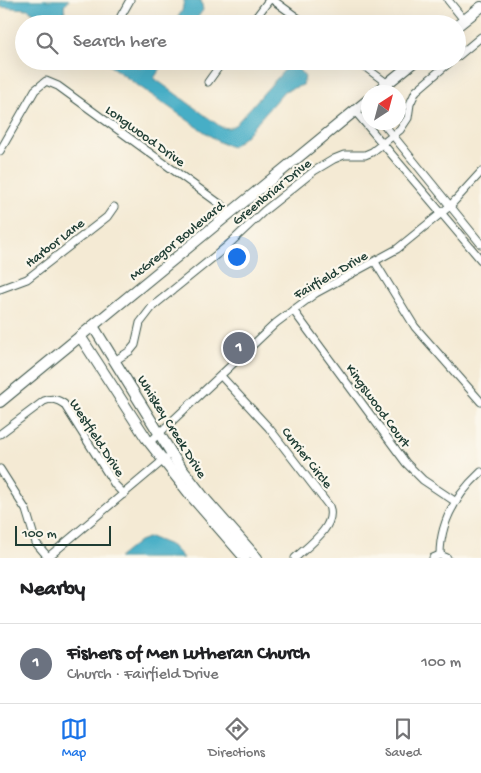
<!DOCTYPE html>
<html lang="en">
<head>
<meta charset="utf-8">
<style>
  :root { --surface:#fff; --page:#f6f6f6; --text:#202124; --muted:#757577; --line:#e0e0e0; --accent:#1a73e8 }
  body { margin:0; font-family:"Gochi Hand",sans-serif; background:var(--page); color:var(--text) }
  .compass { position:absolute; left:361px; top:85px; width:45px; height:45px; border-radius:50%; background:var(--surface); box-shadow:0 5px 20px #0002; rotate:36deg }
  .scale { position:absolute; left:15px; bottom:12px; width:96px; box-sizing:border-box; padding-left:5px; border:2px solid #1f3d34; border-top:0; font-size:14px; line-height:18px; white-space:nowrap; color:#1f3d34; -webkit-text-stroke:4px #fbf7ec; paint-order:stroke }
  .you { position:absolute; left:236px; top:256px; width:18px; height:18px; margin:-12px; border:4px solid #fff; border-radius:50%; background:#1a73e8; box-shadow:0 0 0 8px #1a73e833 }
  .badge { display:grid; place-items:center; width:32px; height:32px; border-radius:50%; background:var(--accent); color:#fff; font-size:16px; font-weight:700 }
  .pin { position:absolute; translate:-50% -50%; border:2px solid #fff; box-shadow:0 1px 5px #0006 }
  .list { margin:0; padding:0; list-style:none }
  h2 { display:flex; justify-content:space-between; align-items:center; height:65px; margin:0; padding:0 20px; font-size:21px }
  h2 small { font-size:16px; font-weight:400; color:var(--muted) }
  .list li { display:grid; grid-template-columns:32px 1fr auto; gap:15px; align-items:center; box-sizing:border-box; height:80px; padding:0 20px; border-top:1px solid var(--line) }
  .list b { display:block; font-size:19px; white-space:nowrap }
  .list p { margin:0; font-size:16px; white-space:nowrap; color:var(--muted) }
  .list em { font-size:16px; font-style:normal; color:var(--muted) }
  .icon { flex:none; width:28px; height:28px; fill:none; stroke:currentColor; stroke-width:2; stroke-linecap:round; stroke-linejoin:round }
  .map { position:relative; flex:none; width:481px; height:558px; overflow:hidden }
  .search { position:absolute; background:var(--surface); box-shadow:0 5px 20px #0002; left:15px; right:15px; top:15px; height:55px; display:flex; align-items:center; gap:12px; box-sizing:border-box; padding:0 18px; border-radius:28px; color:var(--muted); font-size:19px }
  .sheet { height:145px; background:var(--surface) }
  nav { display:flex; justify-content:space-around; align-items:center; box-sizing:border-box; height:70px; border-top:1px solid var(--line); background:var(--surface); font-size:14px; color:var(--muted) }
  nav a { display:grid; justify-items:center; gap:2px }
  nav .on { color:var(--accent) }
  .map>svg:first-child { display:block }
</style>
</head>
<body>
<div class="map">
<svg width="481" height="558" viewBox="0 0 481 558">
  <rect width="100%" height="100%" fill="#fbf7ec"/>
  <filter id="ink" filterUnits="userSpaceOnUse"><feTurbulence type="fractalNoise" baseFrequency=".02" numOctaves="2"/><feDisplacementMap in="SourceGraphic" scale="10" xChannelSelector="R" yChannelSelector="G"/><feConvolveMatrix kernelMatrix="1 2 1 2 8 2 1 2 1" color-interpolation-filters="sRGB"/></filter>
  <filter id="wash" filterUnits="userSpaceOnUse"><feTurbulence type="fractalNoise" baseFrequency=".0096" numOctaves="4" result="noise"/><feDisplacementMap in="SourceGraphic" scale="20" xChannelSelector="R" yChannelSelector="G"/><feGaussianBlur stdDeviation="1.12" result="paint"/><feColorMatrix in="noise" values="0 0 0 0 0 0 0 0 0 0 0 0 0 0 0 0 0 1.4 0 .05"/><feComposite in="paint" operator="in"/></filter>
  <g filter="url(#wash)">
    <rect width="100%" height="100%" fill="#f4ead4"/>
    <g fill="#46aec6" stroke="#32767d">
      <polygon points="0,0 69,0 64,6 65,13 80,24 50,24 28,9 0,7"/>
      <polygon points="184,0 201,0 203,10 193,24 173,24 182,11"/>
      <polygon points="103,61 131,61 140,68 145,61 166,61 154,78 221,127 229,128 235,125 287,67 294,64 305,77 303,85 284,91 246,135 232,147 219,142"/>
      <polygon points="150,537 172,546 183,558 118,558 139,541"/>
    </g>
  </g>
  <g filter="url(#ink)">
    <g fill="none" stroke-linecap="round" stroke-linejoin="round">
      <defs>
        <g id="street">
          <polyline points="273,0 306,24"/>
          <polyline points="448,0 464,20"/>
          <polyline points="121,16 130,0"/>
          <polyline points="251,24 269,0"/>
          <polyline points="457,57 481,37"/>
          <polyline points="357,61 388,84"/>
          <polyline points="208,82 223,61"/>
          <polyline points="355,111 481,260"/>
          <polyline points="382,122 481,244"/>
          <polyline points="0,151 35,90 46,81 58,86 231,212"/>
          <polyline points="375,262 415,327 481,402"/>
          <polyline points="0,289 27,279 107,217 114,207"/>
          <polyline points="293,310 406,463 423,480 456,502"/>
          <polyline points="116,360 130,351 135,345 140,323 153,306 226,247 264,211 314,171 334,159 344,155 365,155 372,152 400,130 408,118 410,104 416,91 451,61"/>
          <path d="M 221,376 L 269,428 L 329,506 C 337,526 309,545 295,558"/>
          <path d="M 0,434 L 44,401 C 52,398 57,399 64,404 L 115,485 L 124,494"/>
          <polyline points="150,442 276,323 316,293 397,249 450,206 481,172"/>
          <polyline points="0,469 26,510 36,543 48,557"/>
          <path d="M 440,555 C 440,522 457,494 481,472"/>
          <polyline points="47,558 166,458"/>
          <polyline points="433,558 440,555 447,558"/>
        </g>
        <g id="secondary">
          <polyline points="457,26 481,7"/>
          <polyline points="377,92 415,61"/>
          <polyline points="93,326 178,464 206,500 257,558"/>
          <polyline points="80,336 146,438 192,497 245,558"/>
          <polyline points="0,402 368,100"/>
        </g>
      </defs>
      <use href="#street" stroke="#3f574c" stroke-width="9"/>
      <use href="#secondary" stroke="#3f574c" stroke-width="12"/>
      <use href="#street" stroke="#fff" stroke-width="7"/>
      <use href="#secondary" stroke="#fff" stroke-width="10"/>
    </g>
  </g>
  <g text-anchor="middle" stroke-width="4.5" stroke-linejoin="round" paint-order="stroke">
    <g font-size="14" fill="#1f3d34" stroke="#fbf7ec">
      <text transform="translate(146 135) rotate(36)" y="5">Longwood Drive</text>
      <text transform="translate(271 191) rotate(-39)" y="5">Greenbriar Drive</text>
      <text transform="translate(176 240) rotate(-39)" y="5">McGregor Boulevard</text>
      <text transform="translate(54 242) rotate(-38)" y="5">Harbor Lane</text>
      <text transform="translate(330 274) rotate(-30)" y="5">Fairfield Drive</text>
      <text transform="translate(379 405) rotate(54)" y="5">Kingswood Court</text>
      <text transform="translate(173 426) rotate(58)" y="5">Whiskey Creek Drive</text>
      <text transform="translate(98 437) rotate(57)" y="5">Westfield Drive</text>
      <text transform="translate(308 457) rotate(52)" y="5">Currier Circle</text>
    </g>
  </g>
</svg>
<svg class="compass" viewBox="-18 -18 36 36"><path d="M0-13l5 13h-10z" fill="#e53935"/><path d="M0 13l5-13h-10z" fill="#757577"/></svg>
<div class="scale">100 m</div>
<div class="you"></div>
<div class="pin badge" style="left:239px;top:348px;background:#6b7280">1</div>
<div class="search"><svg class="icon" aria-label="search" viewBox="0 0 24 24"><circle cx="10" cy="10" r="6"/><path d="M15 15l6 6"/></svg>Search here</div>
</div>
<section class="sheet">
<h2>Nearby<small></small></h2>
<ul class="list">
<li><span class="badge" style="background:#6b7280">1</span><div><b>Fishers of Men Lutheran Church</b><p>Church · Fairfield Drive</p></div><em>100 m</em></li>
</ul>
</section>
<nav>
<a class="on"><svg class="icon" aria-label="map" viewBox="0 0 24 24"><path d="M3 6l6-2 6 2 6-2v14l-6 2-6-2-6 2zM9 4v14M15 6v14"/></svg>Map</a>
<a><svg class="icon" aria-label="directions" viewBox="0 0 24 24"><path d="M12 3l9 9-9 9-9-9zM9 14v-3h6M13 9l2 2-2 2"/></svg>Directions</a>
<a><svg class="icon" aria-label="saved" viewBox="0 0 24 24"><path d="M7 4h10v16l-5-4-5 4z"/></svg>Saved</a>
</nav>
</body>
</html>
